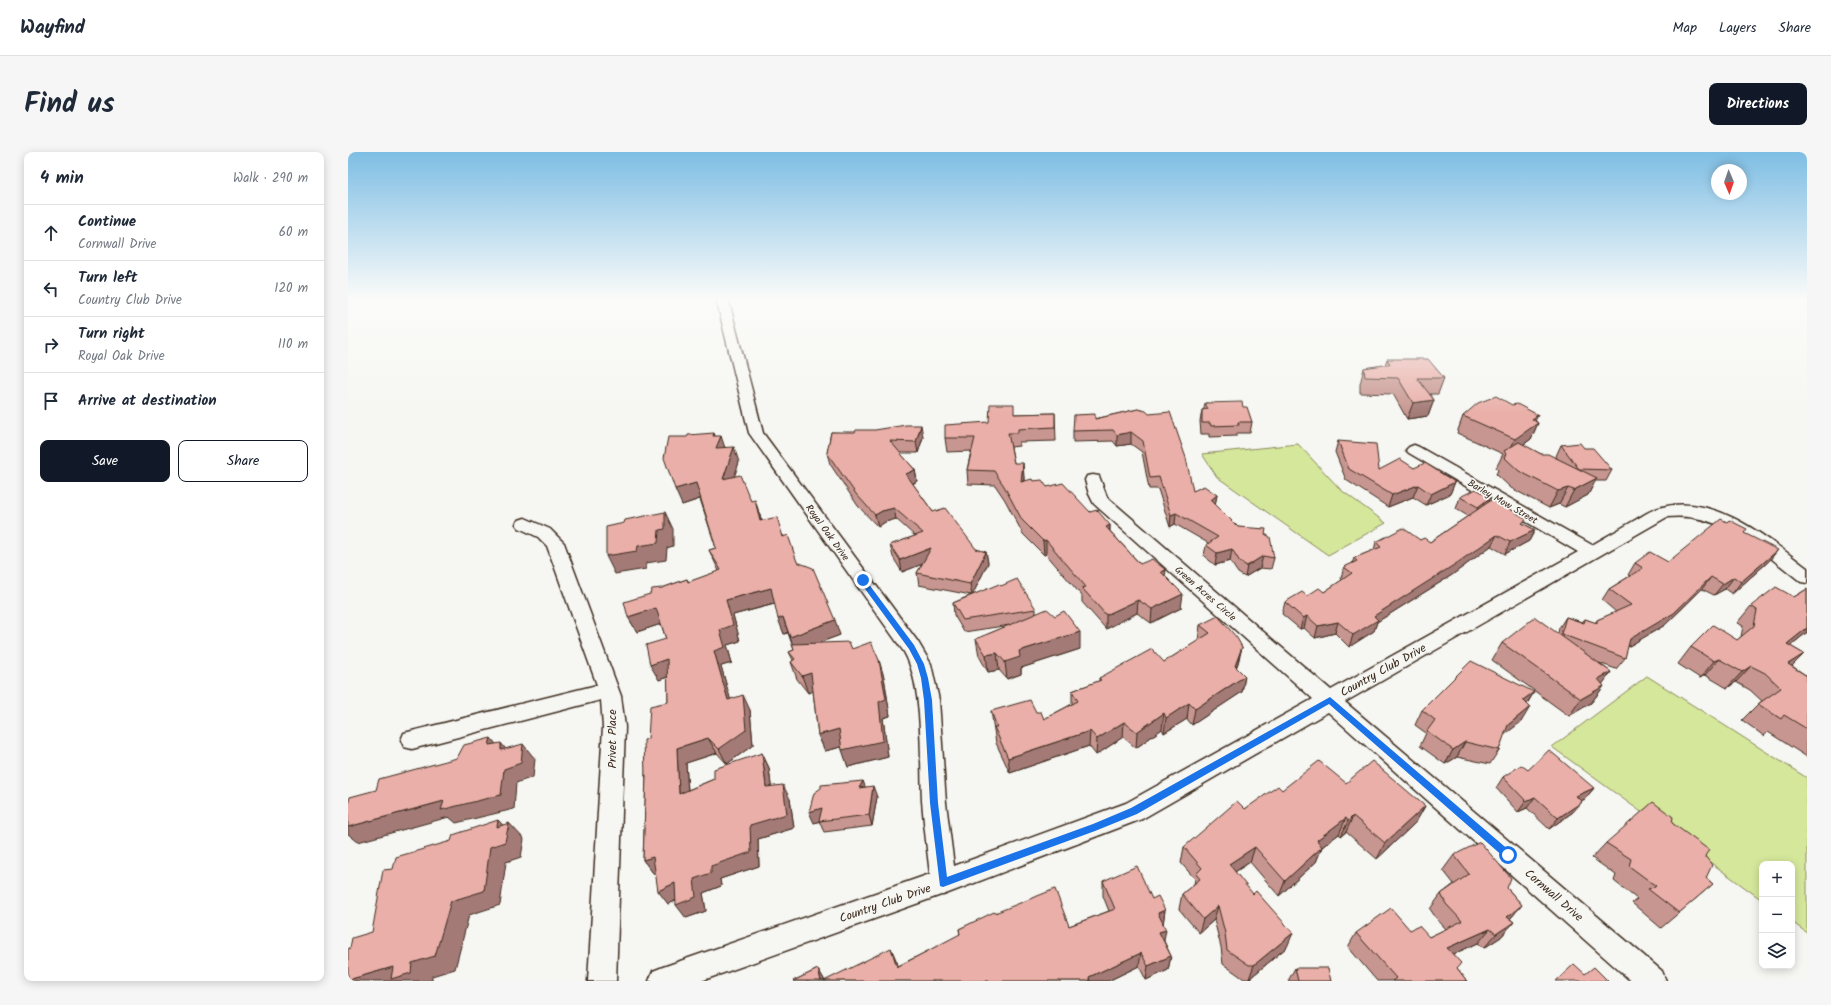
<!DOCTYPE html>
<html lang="en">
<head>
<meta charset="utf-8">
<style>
  :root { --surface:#fff; --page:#f6f6f7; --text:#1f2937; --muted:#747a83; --line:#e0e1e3; --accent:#111827 }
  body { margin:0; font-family:Kalam,sans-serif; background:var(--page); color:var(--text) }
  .controls { position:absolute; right:12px; bottom:12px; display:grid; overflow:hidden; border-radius:8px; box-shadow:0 2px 10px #0003 }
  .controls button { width:36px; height:36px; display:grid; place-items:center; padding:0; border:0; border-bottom:1px solid var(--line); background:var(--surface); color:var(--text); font:20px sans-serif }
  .compass { position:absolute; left:1363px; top:12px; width:36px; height:36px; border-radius:50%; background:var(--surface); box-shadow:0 2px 10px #0003; rotate:178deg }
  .stop { position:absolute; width:12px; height:12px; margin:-9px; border:3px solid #1a73e8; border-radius:50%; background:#fff }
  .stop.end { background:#1a73e8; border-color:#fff; box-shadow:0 1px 4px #0008 }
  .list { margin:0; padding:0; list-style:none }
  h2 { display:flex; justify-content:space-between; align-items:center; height:52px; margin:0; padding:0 16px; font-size:17px }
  h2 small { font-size:13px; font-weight:400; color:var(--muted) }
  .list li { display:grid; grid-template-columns:26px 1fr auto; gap:12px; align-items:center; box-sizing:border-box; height:56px; padding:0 16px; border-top:1px solid var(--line) }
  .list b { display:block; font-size:15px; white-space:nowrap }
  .list p { margin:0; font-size:13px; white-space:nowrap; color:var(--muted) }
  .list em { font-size:13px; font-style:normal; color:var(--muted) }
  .actions { display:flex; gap:8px; padding:12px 16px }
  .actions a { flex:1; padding:9px 0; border:1px solid var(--accent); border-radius:8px; text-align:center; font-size:14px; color:var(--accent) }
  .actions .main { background:var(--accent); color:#fff }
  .icon { flex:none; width:22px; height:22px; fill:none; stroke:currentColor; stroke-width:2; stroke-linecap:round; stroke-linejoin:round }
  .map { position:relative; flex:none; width:1459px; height:829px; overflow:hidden; border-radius:8px }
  header { display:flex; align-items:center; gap:24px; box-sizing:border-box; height:56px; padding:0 20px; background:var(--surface); border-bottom:1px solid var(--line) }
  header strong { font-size:19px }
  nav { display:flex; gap:22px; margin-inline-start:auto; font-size:14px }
  .intro { display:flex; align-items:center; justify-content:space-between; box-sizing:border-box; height:96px; padding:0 24px }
  h1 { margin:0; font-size:28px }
  .button { padding:10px 18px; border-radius:8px; background:var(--accent); color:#fff; font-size:14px; font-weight:700 }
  main { display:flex; gap:24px; padding:0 24px }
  aside { flex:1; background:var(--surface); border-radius:8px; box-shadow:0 2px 10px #0003 }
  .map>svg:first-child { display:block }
</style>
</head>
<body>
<header>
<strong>Wayfind</strong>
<nav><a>Map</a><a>Layers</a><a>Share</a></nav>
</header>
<div class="intro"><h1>Find us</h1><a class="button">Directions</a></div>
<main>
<aside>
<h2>4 min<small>Walk · 290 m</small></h2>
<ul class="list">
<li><svg class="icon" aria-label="ahead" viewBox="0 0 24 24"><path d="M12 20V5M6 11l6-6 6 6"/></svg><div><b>Continue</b><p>Cornwall Drive</p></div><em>60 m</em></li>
<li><svg class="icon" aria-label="left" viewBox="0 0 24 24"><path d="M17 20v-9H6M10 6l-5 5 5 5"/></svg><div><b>Turn left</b><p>Country Club Drive</p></div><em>120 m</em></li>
<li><svg class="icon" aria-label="right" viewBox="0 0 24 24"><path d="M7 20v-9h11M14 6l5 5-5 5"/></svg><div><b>Turn right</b><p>Royal Oak Drive</p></div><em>110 m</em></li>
<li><svg class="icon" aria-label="arrive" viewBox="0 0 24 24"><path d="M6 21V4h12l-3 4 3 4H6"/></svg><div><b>Arrive at destination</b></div></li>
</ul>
<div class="actions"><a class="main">Save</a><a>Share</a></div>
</aside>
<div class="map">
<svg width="1459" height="829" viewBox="0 0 1459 829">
  <rect width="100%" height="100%" fill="#f6f6f2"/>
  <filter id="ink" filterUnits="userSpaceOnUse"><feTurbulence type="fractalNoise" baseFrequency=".025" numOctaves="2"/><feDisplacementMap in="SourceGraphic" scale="8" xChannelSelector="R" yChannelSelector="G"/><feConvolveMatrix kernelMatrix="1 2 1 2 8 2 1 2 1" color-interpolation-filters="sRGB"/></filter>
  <g filter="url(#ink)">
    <g fill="#d5e79b" stroke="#88885c">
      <polygon points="950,292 993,338 1038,371 980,403 869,325 854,302"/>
      <polygon points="1299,524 1459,626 1459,781 1444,770 1444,712 1414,712 1414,748 1204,595"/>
    </g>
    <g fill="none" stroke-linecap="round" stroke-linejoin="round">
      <defs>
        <g id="street">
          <path d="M 368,146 L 380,146 L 415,281 L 570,490 L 583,512 L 591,548 L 598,651 L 606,714 L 778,651 L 965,547 L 746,352 L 741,342 L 737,328 L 739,324 L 745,323 L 751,324 L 759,345 L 983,538 L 1230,400 L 1061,301 L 1058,298 L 1061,295 L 1066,293 L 1071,295 L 1244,393 C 1259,384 1274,376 1289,367 C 1296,363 1303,358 1311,356 C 1364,339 1420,386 1459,416 L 1459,431 L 1453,430 C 1412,398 1373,359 1319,365 L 997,550 L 1314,819 L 1318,829 L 1283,829 L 980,560 L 794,667 L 595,743 L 593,743 L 353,829 L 301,829 L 305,819 L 315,815 L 582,722 C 579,698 576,673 574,649 C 572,607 576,535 556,500 L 401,281 Z"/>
          <polygon points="177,366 202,377 216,391 273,544 277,575 268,829 240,829 255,575 253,548 64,597 56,595 53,588 56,581 64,579 249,533 199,394 190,385 171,376 168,372 171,368"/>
        </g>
      </defs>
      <use href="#street" stroke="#3b2a1e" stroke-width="3"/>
      <use href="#street" fill="#f6f6f2" fill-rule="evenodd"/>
    </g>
    <g fill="#c89690" stroke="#3b2a1e">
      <polygon points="1039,207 1096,226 1090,242 1082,242 1086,248 1080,264 1059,267 1045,242 1012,241 1012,232 1016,216 1037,213"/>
      <polygon points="857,251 895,255 904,270 902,281 889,281 889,284 861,285 861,282 853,282 852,269 854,258 856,257"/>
      <polygon points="790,257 845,339 869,343 867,352 890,375 917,382 926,406 923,417 912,416 897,425 890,421 882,409 867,413 856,404 858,393 860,391 827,372 822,375 810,337 801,337 794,300 783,292 769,294 765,289 725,290 725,279 747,267"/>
      <polygon points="707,261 708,289 671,290 671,294 663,295 666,311 676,325 676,329 685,329 699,335 742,360 762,373 762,379 792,412 817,424 833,456 803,471 789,461 758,477 734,450 734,444 698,402 696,403 675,382 657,348 647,333 620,332 619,318 623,299 599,300 597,286 641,270 667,262"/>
      <polygon points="1115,264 1187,268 1190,271 1183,287 1175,293 1193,302 1209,306 1208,304 1213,293 1236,296 1264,318 1258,329 1247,329 1240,343 1217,355 1211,352 1201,356 1163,336 1148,322 1150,318 1148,316 1155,302 1109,281"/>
      <polygon points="483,280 575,285 570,301 552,301 567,318 569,329 565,332 585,360 628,397 638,400 640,411 624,443 653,434 688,457 688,462 732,497 673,516 673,522 659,527 651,518 640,520 631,504 628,487 662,473 616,480 606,463 605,451 623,443 571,433 569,421 574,412 554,420 545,405 542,393 567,384 548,367 537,370 530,375 510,354 482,312 479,301"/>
      <polygon points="367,284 391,310 386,324 412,363 414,369 436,384 449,411 492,483 470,491 504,497 536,525 542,564 535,566 540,605 500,615 494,595 477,599 470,583 465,539 460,541 449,527 443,510 445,508 441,500 446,498 440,481 436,482 427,452 385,463 392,489 379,493 384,511 373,514 382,547 402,558 405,593 379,612 369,601 338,611 340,638 366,627 414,601 421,616 423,634 442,647 446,676 410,687 411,714 372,727 373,734 355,741 358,759 338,766 328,749 320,752 307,722 306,722 295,708 298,626 297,624 300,587 320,550 320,525 311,528 318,487 313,472 289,480 280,465 302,442 314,436 339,427 341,430 371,419 361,398 368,396 352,347 334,353"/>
      <polygon points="990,289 1031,318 1066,316 1107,330 1102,342 1078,353 1065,345 1040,355 998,328 987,300"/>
      <polygon points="1112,345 1141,350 1176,372 1187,378 1181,389 1157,402 1143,394 1104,423 1029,470 1026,479 1001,495 987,481 967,486 956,476 952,477 934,462 937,450 976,440 994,428 993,426 996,415 1004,412 1006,406 1026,398 1028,390 1072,388 1082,390 1120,364 1108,357"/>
      <polygon points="1396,381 1421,409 1384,442 1377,437 1366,443 1354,437 1317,473 1279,495 1277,506 1268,517 1251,511 1263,520 1254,532 1256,534 1243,551 1221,564 1144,508 1154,491 1210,481 1211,476 1218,465 1234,470 1237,467 1247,471 1249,468 1268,460 1254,448 1261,437 1282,424 1280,423 1287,411 1320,410"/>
      <polygon points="1459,437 1459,481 1458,481 1442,494 1456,502 1444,514 1459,524 1459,605 1420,580 1416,584 1394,568 1410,552 1414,549 1402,538 1388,530 1379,536 1357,523 1352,526 1330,512 1343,495 1389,488 1393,485 1395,474 1389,471 1403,454 1446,445"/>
      <polygon points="852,473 894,495 890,511 888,516 897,524 894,540 844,573 839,567 816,581 814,577 788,596 775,585 748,603 741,594 662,621 648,591 643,559 688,560 696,567 724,552 724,539 751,529 751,526 816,510 850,489"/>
      <polygon points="1186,540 1179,552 1173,570 1156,582 1151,598 1142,612 1109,605 1097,612 1072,594 1078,581 1067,573 1074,558"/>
      <polygon points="1180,618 1246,636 1237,647 1233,649 1225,660 1201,677 1179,656 1170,660 1148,636 1155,625"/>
      <polygon points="515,629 517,635 529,645 524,674 476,680 471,669 466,671"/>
      <polygon points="998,631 1077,654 1068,670 1029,707 998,680 993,684 991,682 974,695 968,710 931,744 902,710 887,720 939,795 901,827 896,827 875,812 873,795 866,768 851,781 831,757 834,742 846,732 847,727 833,711 836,695 897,657 934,638"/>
      <polygon points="1324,671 1357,704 1358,726 1365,732 1313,776 1284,751 1289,747 1266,729 1268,723 1244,706 1258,691"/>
      <polygon points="1106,703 1159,736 1174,753 1162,767 1166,770 1153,785 1136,796 1130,791 1105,802 1109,816 1119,829 1029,829 1000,795 1008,781 1062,778 1081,785 1098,777 1088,766 1082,757 1093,742 1106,732 1095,718"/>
      <polygon points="755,729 804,747 817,758 815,772 816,789 823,804 820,818 798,828 791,814 760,829 445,829 470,817 477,829 549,810 550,814 612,783 611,777 647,761 721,774 761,759 755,744"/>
      <polygon points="947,816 983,829 940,829"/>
    </g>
    <g fill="#a37a76" stroke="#3b2a1e">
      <polygon points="1086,248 1080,264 1059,267 1065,251"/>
      <polygon points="1190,263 1184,275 1190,271 1183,287 1159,304 1167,287 1184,267"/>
      <polygon points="573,273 575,285 570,301 568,290"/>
      <polygon points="783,280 783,292 769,294 769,283"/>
      <polygon points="366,281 370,291 373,284 378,299 373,310 365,284"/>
      <polygon points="386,295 391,310 381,342 375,327"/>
      <polygon points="675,311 676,325 674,343 673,330"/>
      <polygon points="567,318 569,329 560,334 558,322"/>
      <polygon points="1249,326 1240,343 1217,355 1226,338"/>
      <polygon points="1107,330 1102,342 1078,353 1083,342"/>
      <polygon points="348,331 354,346 334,353 327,337"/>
      <polygon points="1070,333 1065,345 1040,355 1044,343"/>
      <polygon points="1220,336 1211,352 1201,356 1210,339"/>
      <polygon points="869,343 867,354 863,348"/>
      <polygon points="1143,345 1138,357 1125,367 1130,355"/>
      <polygon points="407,348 412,363 417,385 412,369"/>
      <polygon points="546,356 548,367 537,370 530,375 527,363 534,359"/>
      <polygon points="317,360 325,377 325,394 319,396 318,408 298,411 298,417 267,422 258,404 290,394 311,378"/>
      <polygon points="828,361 827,372 822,375 823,363"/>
      <polygon points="762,373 761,387 758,375"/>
      <polygon points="1187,378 1181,389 1157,402 1162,390"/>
      <polygon points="1149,383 1143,394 1104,423 1029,470 1026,479 1001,495 1005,483 1026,464"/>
      <polygon points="698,388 698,402 696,403 695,389"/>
      <polygon points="583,396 585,408 554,420 552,408"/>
      <polygon points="884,397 882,409 867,413 869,401"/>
      <polygon points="1430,398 1421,409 1384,442 1393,430"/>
      <polygon points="638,400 640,411 624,444 622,432"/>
      <polygon points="915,404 912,416 897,425 899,414"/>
      <polygon points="818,418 816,432 813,420"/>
      <polygon points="1363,425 1354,437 1317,473 1273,499 1282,487"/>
      <polygon points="1386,425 1377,437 1366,443 1375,432"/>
      <polygon points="423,436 429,451 385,463 392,489 379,493 384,511 373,514 387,563 380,548 366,499 372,478 378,448"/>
      <polygon points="835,442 833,456 803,471 804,457"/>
      <polygon points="790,448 789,461 758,477 758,463"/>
      <polygon points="308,456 316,471 289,480 280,465"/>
      <polygon points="959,464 956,476 952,477 955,466"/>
      <polygon points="435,465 440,480 436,482 430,467"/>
      <polygon points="487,468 492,483 447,500 442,485"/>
      <polygon points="990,470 987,481 967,486 970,474"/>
      <polygon points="1459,476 1459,480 1458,481 1423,509 1439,492"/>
      <polygon points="732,480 732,497 673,516 673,522 659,527 657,510 671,499"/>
      <polygon points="894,495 890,511 883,530 887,514"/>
      <polygon points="649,501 651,518 640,520 638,503"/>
      <polygon points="1456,502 1440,518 1424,529 1440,512"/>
      <polygon points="319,507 328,522 311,528 302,513"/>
      <polygon points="1371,507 1357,523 1352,526 1366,509"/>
      <polygon points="531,508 536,525 542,564 535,566 540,605 500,615 494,598"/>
      <polygon points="1403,514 1388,530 1379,536 1394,520"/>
      <polygon points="1263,520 1251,537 1250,527"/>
      <polygon points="463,521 469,538 460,541 454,524"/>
      <polygon points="897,524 894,540 844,573 847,557"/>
      <polygon points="1256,534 1243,551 1221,564 1233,547"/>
      <polygon points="1186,540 1177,554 1175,548"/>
      <polygon points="395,543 402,558 405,593 379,612 371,597"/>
      <polygon points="841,551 839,567 816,581 818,566"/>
      <polygon points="1182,555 1173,570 1151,587 1160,573"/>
      <polygon points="816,561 814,577 788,596 789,580"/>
      <polygon points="776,570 775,585 748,603 749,587"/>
      <polygon points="491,577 497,594 477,599 470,583"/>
      <polygon points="742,579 741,594 662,621 660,606"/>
      <polygon points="143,586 153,598 153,591 165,606 141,593"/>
      <polygon points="360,586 369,601 338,611 341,656 331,642 329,596"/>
      <polygon points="1117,590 1109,605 1097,612 1105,598"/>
      <polygon points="175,592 187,607 185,625 168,631 166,657 108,671 101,665 10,690 0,682 0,675 96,649 156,617"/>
      <polygon points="414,601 421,616 425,649 418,635"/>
      <polygon points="515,629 519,640 511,636"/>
      <polygon points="435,633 442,647 446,676 410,687 411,714 372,727 373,734 355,741 358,759 338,766 328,753 346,727 363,714 402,673"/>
      <polygon points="525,634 529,645 524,674 521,663"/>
      <polygon points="1246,636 1237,647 1220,655 1228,644"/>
      <polygon points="1187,645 1179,656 1170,660 1178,649"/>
      <polygon points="1234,650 1225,660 1201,677 1210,666"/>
      <polygon points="1077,654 1068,670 1029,707 1037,691"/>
      <polygon points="474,656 479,667 466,671 461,660"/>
      <polygon points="1005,664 998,680 993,684 1000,669"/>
      <polygon points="998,666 991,682 962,704 969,688"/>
      <polygon points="150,668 160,678 161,671 176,687 173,705 158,710 152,753 121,763 107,817 84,824 84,829 0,829 0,828 45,815 64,811 103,749 142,695 149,675"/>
      <polygon points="907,695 902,710 876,727 881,712"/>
      <polygon points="974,695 968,710 931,744 937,729"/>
      <polygon points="305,705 316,719 306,722 295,708"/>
      <polygon points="327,731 337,744 320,752 310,739"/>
      <polygon points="1174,753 1161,768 1159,765"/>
      <polygon points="870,754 866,768 851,781 855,767"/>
      <polygon points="817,758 815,773 810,761"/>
      <polygon points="1166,770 1153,785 1136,796 1148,782"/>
      <polygon points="1142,777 1130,791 1088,810 1099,796"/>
      <polygon points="818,778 815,792 811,780"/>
      <polygon points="945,781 939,795 901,827 906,813"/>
      <polygon points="543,796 549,810 554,828 549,815"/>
      <polygon points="793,801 791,814 760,829 741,829 741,825"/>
      <polygon points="823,804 820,818 798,828 800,814"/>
      <polygon points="470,817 477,829 473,829"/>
    </g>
    <g fill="#e9afa8" stroke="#3b2a1e">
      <polygon points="1039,207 1080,207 1096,226 1069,226 1086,248 1065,251 1050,226 1017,225 1016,216 1042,212"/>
      <polygon points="1148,244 1164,253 1169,252 1190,263 1184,267 1190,271 1167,287 1115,264 1130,251"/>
      <polygon points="894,250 895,255 899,255 904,270 890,270 891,273 863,274 862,271 854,271 854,258 860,257 857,251"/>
      <polygon points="642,252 666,252 666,262 707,261 707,275 670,277 670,281 660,281 666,311 675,311 673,330 684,327 685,329 694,328 699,335 715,331 742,360 749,358 762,373 758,375 792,412 804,407 818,418 813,420 835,442 804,457 790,448 758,463 734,436 738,435 698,388 695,389 674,368 656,334 646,319 619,318 627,286 597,286 597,273 641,270"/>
      <polygon points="790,257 798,259 801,262 822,260 838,306 845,339 856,334 869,343 863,348 890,375 918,377 917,382 922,385 926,406 915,404 899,414 892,410 884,397 869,401 858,393 870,385 828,361 823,363 811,325 802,326 795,289 783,280 769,283 765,278 725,279 726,263 747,262 747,267"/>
      <polygon points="558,273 573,273 568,290 542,289 567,318 558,322 585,360 597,356 628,397 638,400 622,432 569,421 583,396 552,408 542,393 575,381 546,356 534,359 527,363 508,342 479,301 483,280 507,280 508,278 527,278"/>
      <polygon points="366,281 365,284 373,284 368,296 386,295 375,327 392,323 403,349 407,348 412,369 429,365 435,385 440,383 449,410 465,416 487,468 442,485 435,465 430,467 423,436 378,448 385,473 372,478 377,495 366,499 380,548 395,543 398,578 371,597 360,586 329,596 331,642 366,627 366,617 414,601 418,635 435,633 439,662 402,673 403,700 363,714 363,721 346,727 348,745 328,753 327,731 310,739 305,705 295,708 298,623 297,624 296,588 300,587 302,554 320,550 319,507 302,513 298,493 318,487 308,456 280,465 276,450 302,442 304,437 314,436 339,427 340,430 373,418 361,398 368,396 348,331 327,337 316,306 320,285 339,285 340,283"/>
      <polygon points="990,289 1028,292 1031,318 1052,307 1066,316 1077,311 1107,330 1083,342 1070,333 1044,343 1001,317"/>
      <polygon points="1171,290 1193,302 1200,302 1249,326 1226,338 1220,336 1210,339 1171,319 1156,305 1158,302 1156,299"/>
      <polygon points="1232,291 1236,296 1245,296 1264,318 1231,317 1213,293"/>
      <polygon points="1128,337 1143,345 1130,355 1112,345"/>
      <polygon points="1145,347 1179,367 1174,371 1187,378 1162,390 1149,383 1109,411 1026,464 1030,468 1005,483 990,470 970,474 959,464 955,466 937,450 954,440 959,444 971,436 976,440 1004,421 996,415 1009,409 1006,406 1033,395 1028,390 1055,376 1072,388 1076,386 1082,390"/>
      <polygon points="317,360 317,377 311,378 310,391 290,394 289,399 258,404 258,375 276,371 277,368"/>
      <polygon points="1373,367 1379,370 1381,368 1399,377 1396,381 1430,398 1393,430 1386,425 1375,432 1363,425 1326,461 1282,487 1277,506 1213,482 1218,465 1236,471 1237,467 1249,471 1249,468 1283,453 1261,437 1295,416 1287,411 1302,400 1320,410"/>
      <polygon points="669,427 688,457 615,468 605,451 651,432 653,434"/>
      <polygon points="1428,435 1446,445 1459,437 1459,476 1439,492 1456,502 1440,512 1459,524 1459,577 1436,563 1433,567 1410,552 1433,536 1417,521 1403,514 1394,520 1371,507 1366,509 1343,495 1365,473 1389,488 1406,474 1409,458 1403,454"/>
      <polygon points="699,457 707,464 716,459 732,480 671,499 672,505 657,510 649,501 638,503 628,487"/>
      <polygon points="870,464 889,486 894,495 887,514 897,524 847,557 841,551 818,566 816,561 789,580 776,570 749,587 742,579 660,606 646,575 649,575 643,559 682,548 688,560 693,560 696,567 730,549 724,539 753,528 751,526 804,497 816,510 862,481 852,473"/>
      <polygon points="1187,465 1263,520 1250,527 1256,534 1233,547 1154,491"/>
      <polygon points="501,490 504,497 523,490 531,508 538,547 531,550 535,589 494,598 491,577 470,583 463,521 454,524 443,510 447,507 441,500 446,498 444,492"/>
      <polygon points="1123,509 1186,540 1175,548 1182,555 1160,573 1151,598 1117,590 1105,598 1079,579 1087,568 1074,558"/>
      <polygon points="143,586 141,593 153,591 153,598 175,592 173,611 156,617 153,643 93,658 96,649 0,675 0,653 2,645 28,638 31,627 109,606 116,593"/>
      <polygon points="1201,598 1246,636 1228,644 1234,650 1210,666 1187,645 1178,649 1155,625 1173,613 1180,618"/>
      <polygon points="971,609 998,631 1024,609 1077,654 1037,691 1005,664 1000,669 998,666 969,688 974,695 937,729 907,695 881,712 905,742 908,739 945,781 906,813 901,813 879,798 877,781 870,754 855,767 834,742 852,727 848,722 854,716 836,695 889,649 897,657 930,634 934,638"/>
      <polygon points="515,629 511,636 525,634 521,663 471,669 474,656 461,660 466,641 473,636 473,633"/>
      <polygon points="1305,650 1325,665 1324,671 1361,698 1357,704 1364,713 1358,726 1365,732 1331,761 1300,737 1308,734 1281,714 1283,707 1258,691"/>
      <polygon points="150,668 149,675 161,671 157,690 142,695 136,739 103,749 87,804 64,811 63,821 43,827 45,815 0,828 0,797 2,796 4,786 24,780 35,718 45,717 48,705 103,689 105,683"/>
      <polygon points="1132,690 1163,726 1159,736 1174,753 1159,765 1166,770 1148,782 1142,777 1099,796 1113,811 1109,816 1119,829 1044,829 1048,826 1008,781 1043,756 1062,778 1071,774 1081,785 1114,769 1098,752 1093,742 1121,722 1106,703"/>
      <polygon points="789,714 804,747 810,744 817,758 810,761 818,778 811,780 823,804 800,814 793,801 741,825 742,829 476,829 543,796 549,815 612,782 611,777 646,760 647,761 707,737 721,774 767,757 755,729"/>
      <polygon points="1226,812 1237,822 1246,815 1260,829 1208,829"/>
      <polygon points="947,816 980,816 983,829 950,829"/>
      <polygon points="470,817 473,829 445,829"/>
    </g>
  </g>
  <linearGradient id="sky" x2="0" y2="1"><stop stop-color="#7ebee4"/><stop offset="0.56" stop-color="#fbfbf9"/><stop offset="1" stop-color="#fbfbf9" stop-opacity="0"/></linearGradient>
  <rect width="1459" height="262" fill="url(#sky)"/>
  <polygon fill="#1a73e8" points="515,426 517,427 566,493 576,512 580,526 584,548 590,651 599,725 745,672 783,656 982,545 1163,700 1164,703 1160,707 1157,706 981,552 789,662 747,679 595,735 592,734 582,651 576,548 573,526 569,512 561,497 512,430 511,428"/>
  <g text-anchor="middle" stroke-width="3.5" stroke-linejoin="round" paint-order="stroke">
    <g font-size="10" fill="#3b2a1e" stroke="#f6f6f2">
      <text transform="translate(1155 349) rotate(30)" y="4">Barley Mow Street</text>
      <text transform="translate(480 380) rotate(54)" y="4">Royal Oak Drive</text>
      <text transform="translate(858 441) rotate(41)" y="4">Green Acres Circle</text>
    </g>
    <g font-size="12" fill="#3b2a1e" stroke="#f6f6f2">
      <text transform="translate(1035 518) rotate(-29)" y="4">Country Club Drive</text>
      <text transform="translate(264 587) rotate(-90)" y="4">Privet Place</text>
      <text transform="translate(1206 743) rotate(41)" y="4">Cornwall Drive</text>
      <text transform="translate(537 751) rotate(-19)" y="4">Country Club Drive</text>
    </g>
  </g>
</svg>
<div class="controls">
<button>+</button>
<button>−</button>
<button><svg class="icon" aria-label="layers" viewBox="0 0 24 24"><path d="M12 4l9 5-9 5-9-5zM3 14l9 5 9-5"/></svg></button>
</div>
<svg class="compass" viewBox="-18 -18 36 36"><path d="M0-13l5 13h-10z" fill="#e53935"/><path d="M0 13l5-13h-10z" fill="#747a83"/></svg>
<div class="stop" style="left:1160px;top:703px"></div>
<div class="stop end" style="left:515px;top:428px"></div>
</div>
</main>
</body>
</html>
